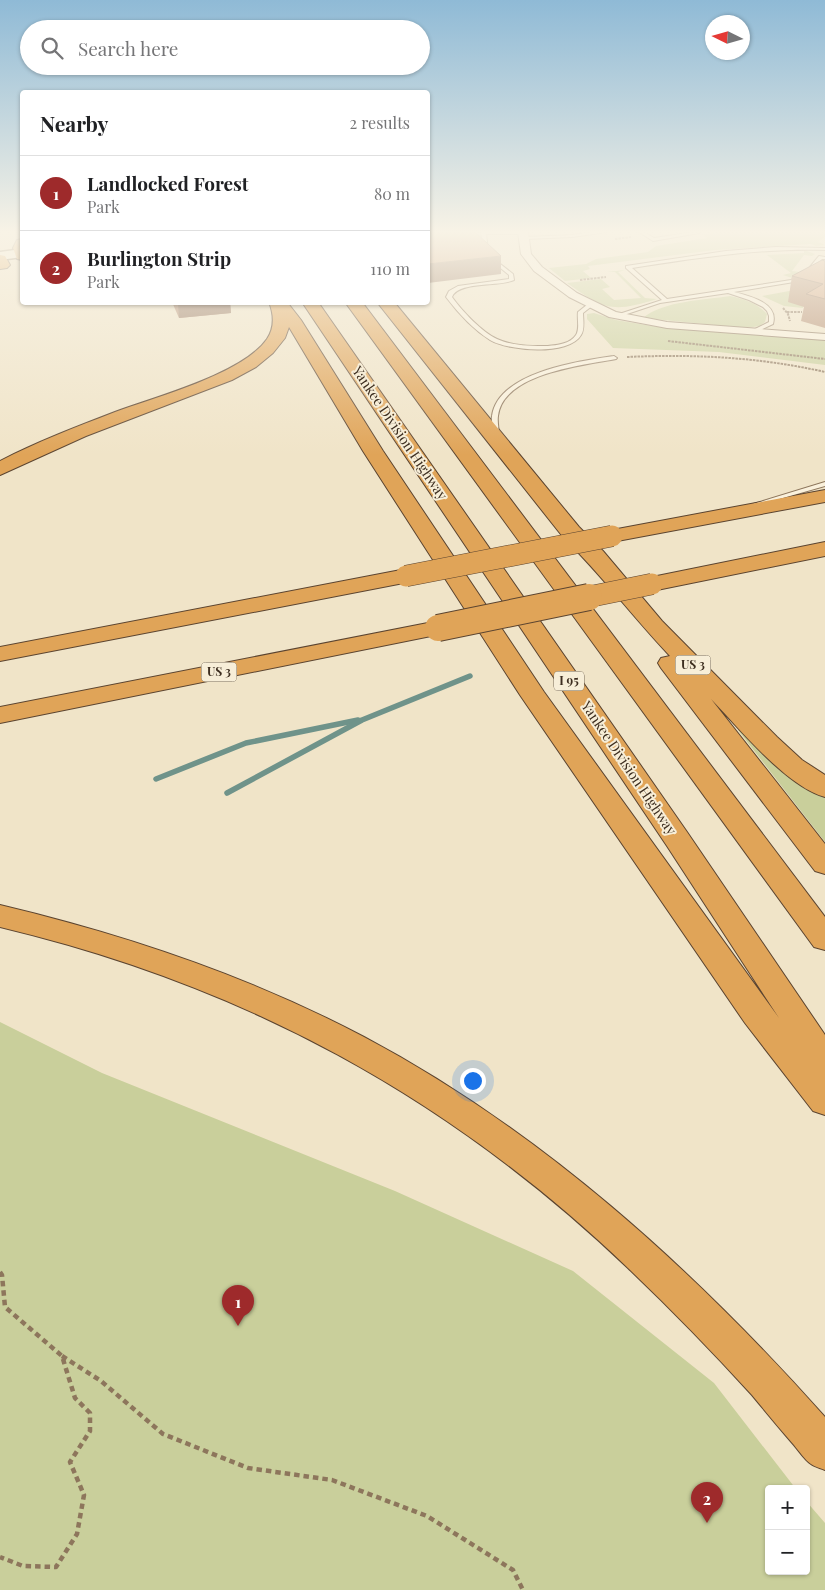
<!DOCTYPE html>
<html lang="en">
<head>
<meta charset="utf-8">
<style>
  :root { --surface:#fff; --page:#f6f6f6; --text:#202124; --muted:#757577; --line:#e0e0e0; --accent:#9e2a2b }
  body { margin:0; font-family:"Playfair Display",serif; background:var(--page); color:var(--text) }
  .controls { position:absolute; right:15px; bottom:15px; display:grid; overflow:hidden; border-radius:5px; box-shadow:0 1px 4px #0004 }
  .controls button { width:45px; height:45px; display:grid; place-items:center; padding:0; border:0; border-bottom:1px solid var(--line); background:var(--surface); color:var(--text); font:25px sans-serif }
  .compass { position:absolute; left:705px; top:15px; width:45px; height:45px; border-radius:50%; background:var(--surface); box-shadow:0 1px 4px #0004; rotate:275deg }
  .you { position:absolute; left:472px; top:1080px; width:18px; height:18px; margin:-12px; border:4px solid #fff; border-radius:50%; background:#1a73e8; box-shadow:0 0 0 8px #1a73e833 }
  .badge { display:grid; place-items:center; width:32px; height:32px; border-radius:50%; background:var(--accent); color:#fff; font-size:16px; font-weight:700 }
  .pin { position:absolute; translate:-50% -41px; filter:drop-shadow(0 1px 2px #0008) }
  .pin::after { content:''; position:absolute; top:26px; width:18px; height:15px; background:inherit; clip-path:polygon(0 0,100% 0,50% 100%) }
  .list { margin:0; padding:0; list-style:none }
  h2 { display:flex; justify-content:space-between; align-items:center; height:65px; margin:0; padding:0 20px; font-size:21px }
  h2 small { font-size:16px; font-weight:400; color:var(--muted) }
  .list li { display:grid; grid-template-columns:32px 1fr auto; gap:15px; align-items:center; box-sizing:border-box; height:75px; padding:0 20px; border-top:1px solid var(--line) }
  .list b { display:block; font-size:19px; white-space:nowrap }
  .list p { margin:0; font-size:16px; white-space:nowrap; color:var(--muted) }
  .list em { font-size:16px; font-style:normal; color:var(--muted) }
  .icon { flex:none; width:28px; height:28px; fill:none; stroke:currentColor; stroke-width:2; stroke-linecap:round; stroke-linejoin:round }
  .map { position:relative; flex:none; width:825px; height:1590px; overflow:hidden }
  .search { position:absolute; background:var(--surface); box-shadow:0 1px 4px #0004; left:20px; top:20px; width:410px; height:55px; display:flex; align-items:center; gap:12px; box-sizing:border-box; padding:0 18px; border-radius:28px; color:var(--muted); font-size:19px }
  .panel { position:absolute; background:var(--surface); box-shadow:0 1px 4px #0004; left:20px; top:90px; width:410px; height:215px; border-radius:5px }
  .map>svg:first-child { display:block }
</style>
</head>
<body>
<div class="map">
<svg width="825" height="1590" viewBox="0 0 825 1590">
  <rect width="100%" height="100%" fill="#f0e4c8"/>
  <g fill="#c9cf9b">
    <polygon points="724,232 825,232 825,237 818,242 825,245 816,246 811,244 715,250 588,266 590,269 583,271 591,278 565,281 549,268 586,264 596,259 648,252 656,246 707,238 702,234"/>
    <polygon points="804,250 815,254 812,256 804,255 792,271 800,272 792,278 783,275 791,273 767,255 804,253"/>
    <path d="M 625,270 L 618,272 L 645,298 L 657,299 C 612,313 605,310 567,283 L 601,279 L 610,287 L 602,289 L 614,300 L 641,298 L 615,272 L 607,272 Z"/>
    <polygon points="800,289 803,308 784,306 762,296"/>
    <path d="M 730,296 C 744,299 757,303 767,314 L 765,322 L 760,326 L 746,328 L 643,318 C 663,301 704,300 730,296 Z"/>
    <polygon points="594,313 616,320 652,326 825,340 825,365 719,352 613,348 587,319 587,314"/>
    <polygon points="740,729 825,797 825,842 738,730"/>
    <polygon points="0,1022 102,1073 395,1191 573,1271 714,1383 796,1489 769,1489 769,1571 806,1571 806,1501 825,1523 825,1590 0,1590"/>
  </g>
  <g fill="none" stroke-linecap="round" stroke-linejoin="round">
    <g stroke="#6f938a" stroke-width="5.5">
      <polyline points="156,779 246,743 358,720"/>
      <polyline points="227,793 362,720 470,676"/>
    </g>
    <defs>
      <g id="service">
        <polygon points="481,232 525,232 525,233 523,234 486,234 488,250 486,251 484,250"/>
        <polygon points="593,232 607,232 572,237 525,239 523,238 525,237 572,235"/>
        <polygon points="639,232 644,232 654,238 694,232 699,233 653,241"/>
        <path d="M 776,247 L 825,248 L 825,250 C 760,248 696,258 632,268 L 667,299 L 791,280 L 805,273 L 819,256 L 825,257 L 825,259 L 822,259 L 809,275 L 794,282 L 734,292 C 750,296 779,303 773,324 L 756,332 L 751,331 L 769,322 L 769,316 L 767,311 L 763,307 L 749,300 L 728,293 L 660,303 L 618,317 L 613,316 L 662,300 L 626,268 L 626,266 L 726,251 Z"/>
        <path d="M 494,259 L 513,274 L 514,280 C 500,287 458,281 452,297 C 462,311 482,332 497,339 C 512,346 531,346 548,346 C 557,345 570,344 576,335 C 580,329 577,319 578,312 L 588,304 L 592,304 L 592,306 L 583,313 C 583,320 585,329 581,335 C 569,356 508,351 490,340 C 474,330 458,313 446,297 L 449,291 L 458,286 L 509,279 L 509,275 L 492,261 L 492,260 Z"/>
        <path d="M 614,356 L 617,358 L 616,359 C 584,365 503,373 498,416 C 497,422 499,429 499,435 L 496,437 L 493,435 C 493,429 491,422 492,416 C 498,372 580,361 614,356 Z"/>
        <polygon points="825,482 825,486 755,506 751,506 750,505"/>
      </g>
      <polygon id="minor" points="518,232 528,232 531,254 542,267 577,293 616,312 667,322 825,334 825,340 667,328 609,317 569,297 534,271 521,254"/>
      <polygon id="secondary" points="22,249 22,257 0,260 0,252"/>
      <g id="motorway">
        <polygon points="22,239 22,260 17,259 13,248 17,240"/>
        <polygon points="0,255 5,256 10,265 7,268 0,269"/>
        <path d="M 269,302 L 287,302 L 301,320 L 383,451 L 544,692 L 779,1018 L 667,846 L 302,302 L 318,302 L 687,832 L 825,1035 L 825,1115 L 813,1111 L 745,1023 L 520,695 L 363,451 L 289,327 L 285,338 L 273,353 L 256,367 L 232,380 L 86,436 L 0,475 L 0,461 C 37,442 76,427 115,412 C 155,397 243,374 267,339 C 275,327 274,315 269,302 Z"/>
        <polygon points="345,302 362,302 825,917 825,950 814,947"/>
        <path d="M 377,302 L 394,302 L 579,527 L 603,551 L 662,621 L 777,737 L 802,760 L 825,775 L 825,797 C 787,787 739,728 711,699 L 825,844 L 825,874 L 815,871 L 661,668 L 658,663 L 661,658 L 670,656 C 633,617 601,574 563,537 Z"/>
        <polygon points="825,490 825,502 612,542 604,541 601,536 604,531 612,530"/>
        <polygon points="825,542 825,556 652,591 644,589 641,584 644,579 652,577"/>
        <polygon points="406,569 414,571 417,576 414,581 0,661 0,647"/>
        <polygon points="438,621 446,623 450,628 446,633 0,723 0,707"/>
        <path d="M 0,905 C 126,935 249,976 364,1037 C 541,1131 692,1268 825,1417 L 825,1470 C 821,1468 815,1467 811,1464 C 805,1460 799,1451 794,1445 C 780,1429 766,1412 752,1395 C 712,1351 671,1309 628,1268 C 447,1095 243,985 0,927 Z"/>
      </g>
    </defs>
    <use href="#service" stroke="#8d765c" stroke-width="2"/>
    <use href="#minor" stroke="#8d765c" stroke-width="2"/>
    <use href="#secondary" stroke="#6f573f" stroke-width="3"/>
    <use href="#motorway" stroke="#5b4430" stroke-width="2"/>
    <g stroke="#8d765c" stroke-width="2" stroke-dasharray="2.5 1" stroke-linecap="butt">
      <polyline points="615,239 631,237"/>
      <polyline points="580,280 606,277"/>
      <polyline points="783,308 788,314 790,321"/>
      <polyline points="787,312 802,312"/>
      <polyline points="668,341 825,359"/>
      <path d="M 627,357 C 694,354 759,357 825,372"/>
    </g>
    <g stroke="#8d765c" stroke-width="4.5" stroke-dasharray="5.5 4" stroke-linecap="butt">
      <polyline points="0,1272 2,1275 5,1307 62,1356 75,1398 90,1413 90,1431 70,1462 84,1495 77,1534 56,1567 23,1566 0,1557"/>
      <polyline points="62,1356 101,1381 163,1434 248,1468 332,1480 427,1516 513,1570 523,1590"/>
    </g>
    <use href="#service" fill="#faf1dc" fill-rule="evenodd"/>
    <use href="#minor" fill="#faf1dc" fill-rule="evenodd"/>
    <use href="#secondary" fill="#faf1dc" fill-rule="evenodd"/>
    <use href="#motorway" fill="#e0a458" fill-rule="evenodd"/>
    <defs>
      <g id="motorway-bridge-far1">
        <polyline points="406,576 612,536"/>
        <polyline points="583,598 652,584"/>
      </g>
      <polyline id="motorway-bridge" points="438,628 589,597"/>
    </defs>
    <use href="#motorway-bridge-far1" stroke="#5b4430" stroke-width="22" stroke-linecap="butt"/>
    <use href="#motorway-bridge" stroke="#5b4430" stroke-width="28" stroke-linecap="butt"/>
    <use href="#motorway-bridge-far1" stroke="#e0a458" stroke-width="21"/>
    <use href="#motorway-bridge" stroke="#e0a458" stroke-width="26"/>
  </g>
  <g fill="#b2896c">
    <polygon points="825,261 825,328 801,321 804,307 788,302 792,276"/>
    <polygon points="172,302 230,302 231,313 179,318"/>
  </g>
  <g fill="#916f58">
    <polygon points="501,256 501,274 428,283 428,264"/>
    <polygon points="184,302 230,302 231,313 179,318 178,303"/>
  </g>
  <g fill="#cf9f7d" stroke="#916f58">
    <polygon points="428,232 475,232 501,256 428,264"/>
    <polygon points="822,260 825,261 825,299 806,294 823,284 792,276"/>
  </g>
  <linearGradient id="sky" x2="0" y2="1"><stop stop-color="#8fbad6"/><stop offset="0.51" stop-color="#f8f3e6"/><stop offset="1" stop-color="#f8f3e6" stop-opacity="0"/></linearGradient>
  <rect width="825" height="455" fill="url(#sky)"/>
  <g text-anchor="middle" stroke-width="4" stroke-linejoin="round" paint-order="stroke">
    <g fill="#f7eed8" stroke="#756857" stroke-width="1">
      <rect x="675.5" y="655.5" width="35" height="19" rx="4"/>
      <rect x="201.5" y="662.5" width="35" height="19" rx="4"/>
      <rect x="554" y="671.5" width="30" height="19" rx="4"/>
    </g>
    <g font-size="12" font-weight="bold" fill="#3d2e20">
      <text x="693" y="669">US 3</text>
      <text x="219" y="676">US 3</text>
      <text x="569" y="685">I 95</text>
    </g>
    <g font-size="14" fill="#3d2e20" stroke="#f7eed8">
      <text transform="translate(400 433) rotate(56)" y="5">Yankee Division Highway</text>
      <text transform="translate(629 768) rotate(56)" y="5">Yankee Division Highway</text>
    </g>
  </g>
</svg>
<div class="controls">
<button>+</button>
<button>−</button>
</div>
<svg class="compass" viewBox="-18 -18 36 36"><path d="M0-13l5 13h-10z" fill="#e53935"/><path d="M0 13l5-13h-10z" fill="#757577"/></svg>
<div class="you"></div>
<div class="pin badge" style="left:238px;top:1326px">1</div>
<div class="pin badge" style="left:707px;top:1523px">2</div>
<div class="search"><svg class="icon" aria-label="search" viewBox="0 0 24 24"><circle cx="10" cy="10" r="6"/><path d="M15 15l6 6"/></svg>Search here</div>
<section class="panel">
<h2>Nearby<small>2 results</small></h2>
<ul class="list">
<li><span class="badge">1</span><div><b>Landlocked Forest</b><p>Park</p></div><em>80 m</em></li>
<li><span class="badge">2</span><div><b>Burlington Strip</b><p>Park</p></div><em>110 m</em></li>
</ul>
</section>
</div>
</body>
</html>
